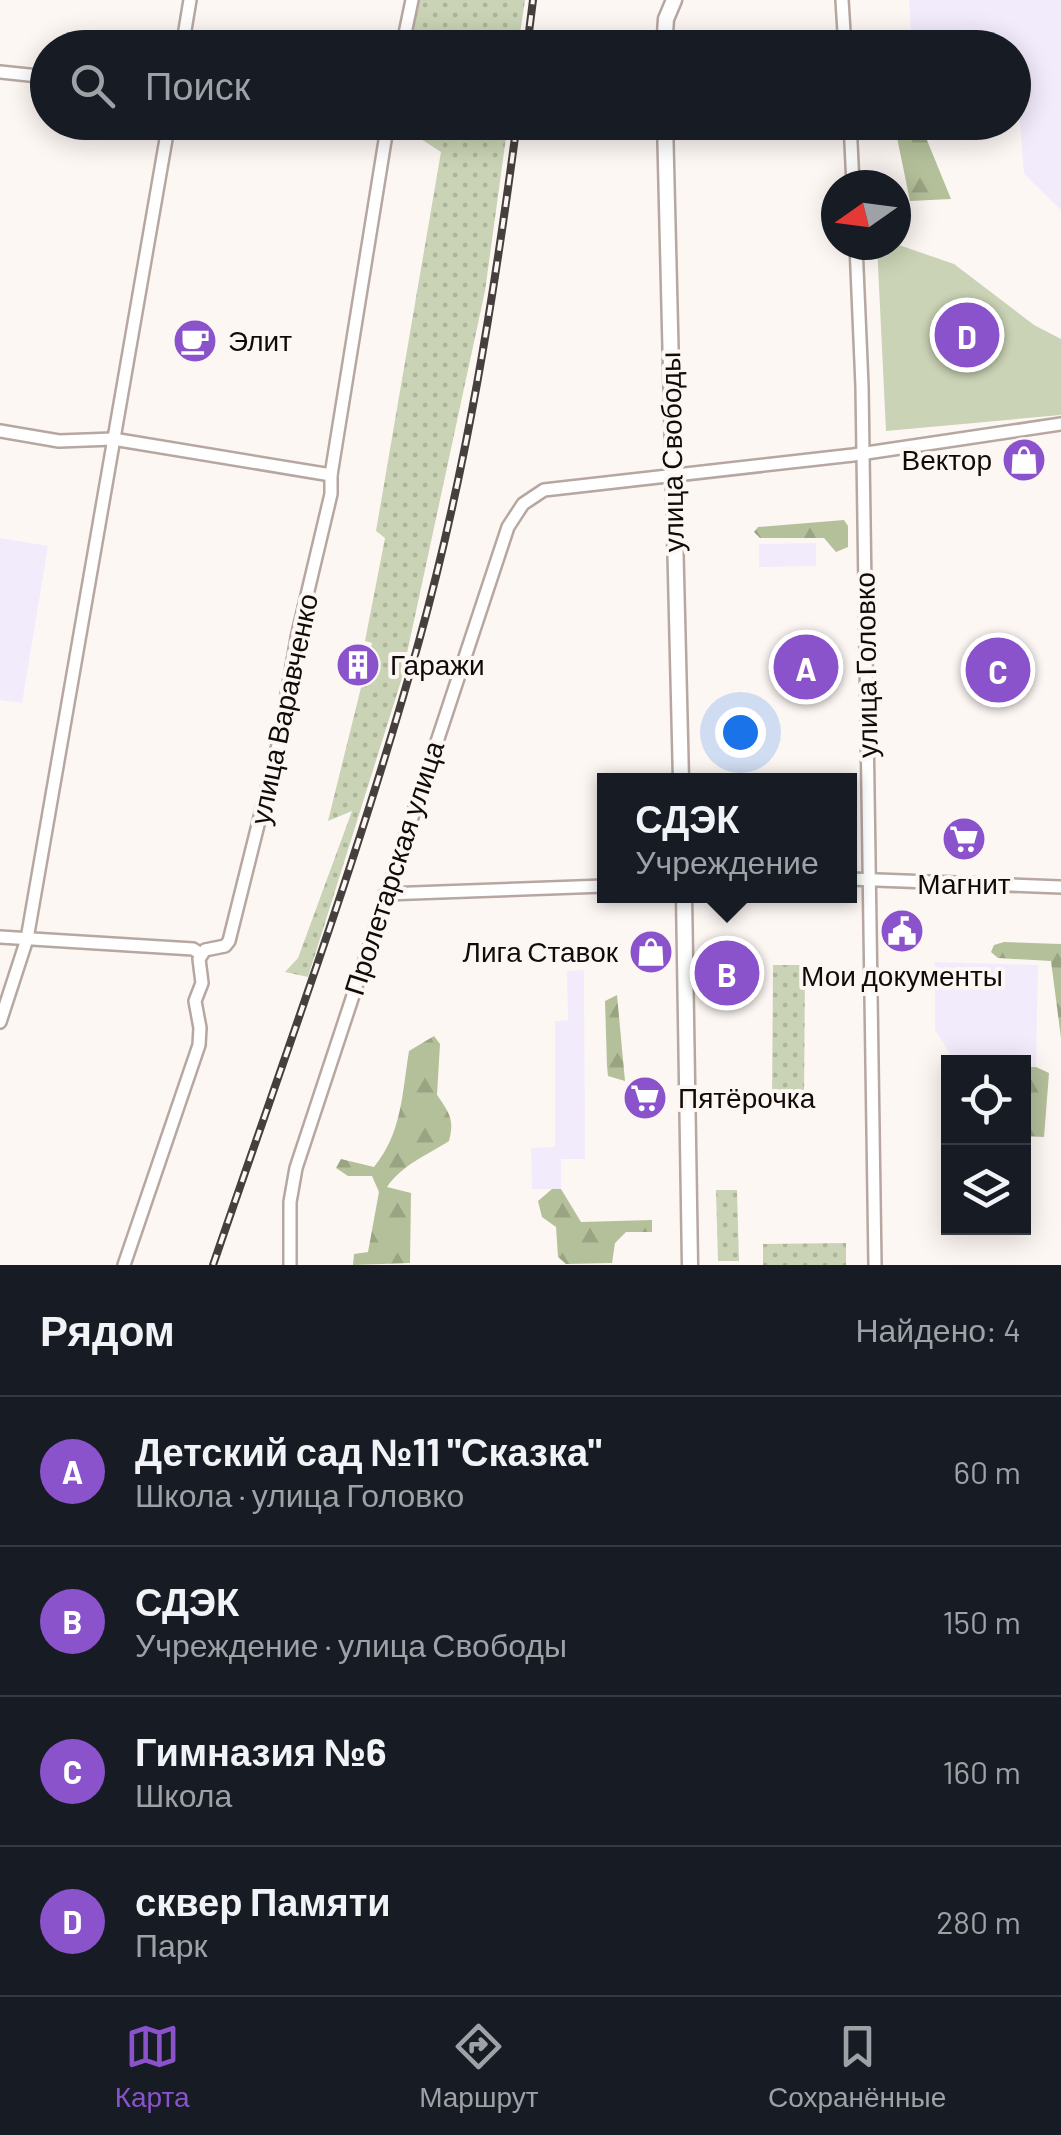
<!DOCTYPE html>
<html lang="ru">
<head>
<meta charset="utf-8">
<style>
  :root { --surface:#171b24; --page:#20242c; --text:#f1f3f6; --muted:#9ea1a6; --line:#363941; --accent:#8a53cb }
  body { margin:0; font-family:Barlow,sans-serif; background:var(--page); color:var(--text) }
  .controls { position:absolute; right:30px; bottom:30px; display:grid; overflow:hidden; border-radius:0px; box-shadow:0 5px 25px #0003 }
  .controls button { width:90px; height:90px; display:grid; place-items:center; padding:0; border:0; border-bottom:2px solid var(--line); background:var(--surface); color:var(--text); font:50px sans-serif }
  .compass { position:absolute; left:821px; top:170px; width:90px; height:90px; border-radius:50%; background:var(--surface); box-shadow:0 5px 25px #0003; rotate:256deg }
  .you { position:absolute; left:740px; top:732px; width:35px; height:35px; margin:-25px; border:8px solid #fff; border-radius:50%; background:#1a73e8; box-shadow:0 0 0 15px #1a73e833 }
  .badge { display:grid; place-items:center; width:65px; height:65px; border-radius:50%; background:var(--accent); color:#fff; font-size:32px; font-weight:700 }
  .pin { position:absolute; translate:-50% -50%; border:5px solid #fff; box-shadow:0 2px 10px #0006 }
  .popup { position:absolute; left:597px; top:773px; width:260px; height:130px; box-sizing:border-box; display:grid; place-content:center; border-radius:0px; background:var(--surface); filter:drop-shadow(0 2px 8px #0005); font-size:32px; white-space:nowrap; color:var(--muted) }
  .popup b { font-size:38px; color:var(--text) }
  .popup::after { content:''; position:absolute; left:50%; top:100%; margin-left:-20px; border:20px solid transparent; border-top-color:var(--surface) }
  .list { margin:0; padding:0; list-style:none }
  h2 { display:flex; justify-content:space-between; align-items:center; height:130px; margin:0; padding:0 40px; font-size:42px }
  h2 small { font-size:32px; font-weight:400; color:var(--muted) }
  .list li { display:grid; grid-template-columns:65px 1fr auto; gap:30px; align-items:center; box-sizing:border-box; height:150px; padding:0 40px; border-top:2px solid var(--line) }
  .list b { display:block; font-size:38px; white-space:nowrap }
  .list p { margin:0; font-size:32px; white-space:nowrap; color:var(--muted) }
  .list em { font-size:32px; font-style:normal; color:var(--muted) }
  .icon { flex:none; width:55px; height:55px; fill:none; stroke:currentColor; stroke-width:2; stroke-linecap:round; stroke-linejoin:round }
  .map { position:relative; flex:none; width:1061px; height:1265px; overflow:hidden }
  .search { position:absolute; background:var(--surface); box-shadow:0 5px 25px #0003; left:30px; right:30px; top:30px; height:110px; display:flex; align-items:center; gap:25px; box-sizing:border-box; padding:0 35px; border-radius:55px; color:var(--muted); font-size:38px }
  .sheet { height:730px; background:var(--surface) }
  nav { display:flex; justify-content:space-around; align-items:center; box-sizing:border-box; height:140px; border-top:2px solid var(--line); background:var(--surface); font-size:28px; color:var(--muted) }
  nav a { display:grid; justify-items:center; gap:5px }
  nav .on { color:var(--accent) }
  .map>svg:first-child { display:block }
</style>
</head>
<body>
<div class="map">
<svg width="1061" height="1265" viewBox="0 0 1061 1265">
  <defs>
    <pattern id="grass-dots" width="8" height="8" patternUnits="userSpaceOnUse" patternTransform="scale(2.5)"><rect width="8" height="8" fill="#cad3b5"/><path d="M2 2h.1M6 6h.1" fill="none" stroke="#acb49a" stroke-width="1.8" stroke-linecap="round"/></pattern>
    <pattern id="forest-firs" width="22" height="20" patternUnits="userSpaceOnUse" patternTransform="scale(2.5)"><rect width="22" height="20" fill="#b4c09a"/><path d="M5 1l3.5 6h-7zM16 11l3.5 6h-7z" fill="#9aa483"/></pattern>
  </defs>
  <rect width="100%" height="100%" fill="#fdf7f4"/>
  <g fill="#f2ebfc">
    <polygon points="909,0 1061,0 1061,210 1024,174 1017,86 1014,86 1014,48 912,47"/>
    <polygon points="0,538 48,546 22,703 0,700"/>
    <polygon points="816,543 816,566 759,567 759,544"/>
    <polygon points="935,962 1038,965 1036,1067 1024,1067 1024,1062 955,1062 935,1030"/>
    <polygon points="584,970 585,1159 561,1159 561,1189 532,1189 531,1148 555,1147 555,1021 568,1020 567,971"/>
  </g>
  <g fill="url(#grass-dots)">
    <polygon points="412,0 525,0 518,47 402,48"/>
    <polygon points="396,123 508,123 485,291 401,681 308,977 285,972 298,958 352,811 328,821 372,643 365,641 385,538 376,531 441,152"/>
    <polygon points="773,965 805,965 804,1101 772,1101"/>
    <polygon points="716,1190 737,1190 739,1261 718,1261"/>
    <polygon points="846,1243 846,1265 763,1265 763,1244"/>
  </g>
  <g fill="url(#forest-firs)">
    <polygon points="894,123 920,123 951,199 910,201"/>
    <polygon points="844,520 848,526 848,547 836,552 824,538 760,538 754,532 758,527"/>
    <polygon points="1004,942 1061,944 1061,1038 1051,961 998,958 991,952 994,945"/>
    <polygon points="617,995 625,1081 608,1076 607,1066 605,1001"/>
    <path d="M 434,1036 L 440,1044 L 437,1095 C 449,1112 455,1120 449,1141 C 426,1156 403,1164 387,1187 L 411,1193 L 410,1263 L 353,1265 L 354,1254 L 368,1252 L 379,1192 L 372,1176 L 348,1176 L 336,1168 L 341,1159 L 374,1167 C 402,1133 402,1094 409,1051 Z"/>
    <polygon points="1024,1067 1036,1067 1049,1073 1044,1137 1024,1136"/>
    <polygon points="552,1189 561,1189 581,1222 652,1220 652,1232 626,1232 615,1243 612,1263 566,1264 558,1257 556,1227 542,1217 538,1201"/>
  </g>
  <polygon fill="#cad3b5" points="896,244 954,264 1034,325 1061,339 1061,415 886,431 877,245"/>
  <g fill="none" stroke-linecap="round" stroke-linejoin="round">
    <defs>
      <g id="minor">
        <polyline points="842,0 845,48"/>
        <polyline points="182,48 190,0"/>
        <polyline points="402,48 412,0"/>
        <polyline points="0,72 48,77"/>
        <polyline points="850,122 853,185"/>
        <polyline points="856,245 862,386 875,1265"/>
        <polyline points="0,431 59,441 113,439 331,475"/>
        <polyline points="850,879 1061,887"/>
        <polyline points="385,894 604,886"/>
        <polyline points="0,937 193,949 201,954"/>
        <polyline points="0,1022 27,939 169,122"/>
        <polyline points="124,1265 199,1045 200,1028 195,1001 202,983 199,959 205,950 225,946 229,941 278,745 298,633 331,494 331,475 388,122"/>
        <polyline points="290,1265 290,1202 296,1168 508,527 523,504 544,490 853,455 1061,424"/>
      </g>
      <g id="major">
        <polyline points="664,48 666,19 674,0"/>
        <polyline points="665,122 681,780"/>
        <polyline points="684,896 690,1265"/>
      </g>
    </defs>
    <use href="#minor" stroke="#b6a7a0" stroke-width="16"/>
    <use href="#major" stroke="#b6a7a0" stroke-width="19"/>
    <use href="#minor" stroke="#fff" stroke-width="11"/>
    <use href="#major" stroke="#fff" stroke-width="14"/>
    <defs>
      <g id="rail">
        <polyline points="527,48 533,0"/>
        <path d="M 213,1265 C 284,1058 360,853 419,641 C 466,472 494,297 517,122"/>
      </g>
    </defs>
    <use href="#rail" stroke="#45403e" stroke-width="8"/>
    <use href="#rail" stroke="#fdf7f4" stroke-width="4" stroke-dasharray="11" stroke-linecap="butt"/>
  </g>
  <defs>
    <symbol id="cafe-disc" viewBox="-11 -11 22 22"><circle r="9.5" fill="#8a53cb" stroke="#fdf7f4"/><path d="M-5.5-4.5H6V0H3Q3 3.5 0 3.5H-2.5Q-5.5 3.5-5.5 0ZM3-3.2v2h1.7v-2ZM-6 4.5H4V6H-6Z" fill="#fff"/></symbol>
    <symbol id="shop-disc" viewBox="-11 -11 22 22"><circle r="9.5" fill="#8a53cb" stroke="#fdf7f4"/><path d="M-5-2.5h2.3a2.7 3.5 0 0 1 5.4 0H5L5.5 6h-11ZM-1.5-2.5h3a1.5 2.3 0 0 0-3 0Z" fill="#fff"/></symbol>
    <symbol id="building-disc" viewBox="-11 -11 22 22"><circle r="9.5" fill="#8a53cb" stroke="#fdf7f4"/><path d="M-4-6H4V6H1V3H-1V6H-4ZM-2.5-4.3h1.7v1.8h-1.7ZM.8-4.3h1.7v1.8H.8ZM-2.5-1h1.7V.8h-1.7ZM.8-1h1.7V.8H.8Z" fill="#fff"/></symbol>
    <symbol id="supermarket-disc" viewBox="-11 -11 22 22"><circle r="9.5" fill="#8a53cb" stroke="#fdf7f4"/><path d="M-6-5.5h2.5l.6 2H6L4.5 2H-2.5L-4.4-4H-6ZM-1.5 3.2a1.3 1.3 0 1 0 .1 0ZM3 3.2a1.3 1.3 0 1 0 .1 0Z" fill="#fff"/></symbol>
    <symbol id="civic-disc" viewBox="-11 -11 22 22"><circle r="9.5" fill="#8a53cb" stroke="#fdf7f4"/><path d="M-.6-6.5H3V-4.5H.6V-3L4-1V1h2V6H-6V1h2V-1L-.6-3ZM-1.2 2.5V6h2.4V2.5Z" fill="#fff"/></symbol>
  </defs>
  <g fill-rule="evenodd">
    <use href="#cafe-disc" x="170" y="316" width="50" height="50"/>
    <use href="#shop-disc" x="999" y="435" width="50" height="50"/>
    <use href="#building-disc" x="333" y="640" width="50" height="50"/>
    <use href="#supermarket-disc" x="939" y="814" width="50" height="50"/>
    <use href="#civic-disc" x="877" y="906" width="50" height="50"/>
    <use href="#shop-disc" x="626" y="927" width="50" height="50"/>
    <use href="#supermarket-disc" x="620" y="1073" width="50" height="50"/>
  </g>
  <g text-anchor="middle" stroke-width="8" stroke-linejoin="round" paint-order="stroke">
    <g font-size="28" fill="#100b09" stroke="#fdf7f4" text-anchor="start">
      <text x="228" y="351">Элит</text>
      <text x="992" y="470" text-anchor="end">Вектор</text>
      <text x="390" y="675">Гаражи</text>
      <text x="964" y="894" text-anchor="middle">Магнит</text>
      <text x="618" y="962" text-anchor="end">Лига Ставок</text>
      <text x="902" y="986" text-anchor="middle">Мои документы</text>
      <text x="678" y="1108">Пятёрочка</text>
    </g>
    <g font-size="28" fill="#100b09" stroke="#fdf7f4">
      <text transform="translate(672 452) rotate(-91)" y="10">улица Свободы</text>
      <text transform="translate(866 665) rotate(-91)" y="10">улица Головко</text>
      <text transform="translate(284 709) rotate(-78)" y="10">улица Варавченко</text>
      <text transform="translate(394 868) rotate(-72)" y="10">Пролетарская улица</text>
    </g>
  </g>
</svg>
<div class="controls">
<button><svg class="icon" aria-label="locate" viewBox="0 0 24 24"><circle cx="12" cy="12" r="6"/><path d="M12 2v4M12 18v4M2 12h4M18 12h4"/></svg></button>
<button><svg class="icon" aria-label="layers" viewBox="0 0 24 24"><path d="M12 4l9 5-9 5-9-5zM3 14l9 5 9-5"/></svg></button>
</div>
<svg class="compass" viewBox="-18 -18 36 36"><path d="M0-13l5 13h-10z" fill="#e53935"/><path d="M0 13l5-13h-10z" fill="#9ea1a6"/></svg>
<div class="you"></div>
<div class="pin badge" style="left:806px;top:667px">A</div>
<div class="pin badge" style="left:727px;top:973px">B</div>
<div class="popup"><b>СДЭК</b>Учреждение</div>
<div class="pin badge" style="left:998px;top:670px">C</div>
<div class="pin badge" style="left:967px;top:335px">D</div>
<div class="search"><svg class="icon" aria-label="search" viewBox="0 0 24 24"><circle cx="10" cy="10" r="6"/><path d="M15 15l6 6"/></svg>Поиск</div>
</div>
<section class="sheet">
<h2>Рядом<small>Найдено: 4</small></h2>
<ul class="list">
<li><span class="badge">A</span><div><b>Детский сад №11 &quot;Сказка&quot;</b><p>Школа · улица Головко</p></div><em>60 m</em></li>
<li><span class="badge">B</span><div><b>СДЭК</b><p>Учреждение · улица Свободы</p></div><em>150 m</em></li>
<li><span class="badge">C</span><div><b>Гимназия №6</b><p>Школа</p></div><em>160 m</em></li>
<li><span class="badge">D</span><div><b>сквер Памяти</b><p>Парк</p></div><em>280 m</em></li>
</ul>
</section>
<nav>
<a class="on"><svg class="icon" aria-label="map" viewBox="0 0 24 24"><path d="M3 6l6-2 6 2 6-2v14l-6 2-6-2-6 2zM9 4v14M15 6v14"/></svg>Карта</a>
<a><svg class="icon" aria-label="directions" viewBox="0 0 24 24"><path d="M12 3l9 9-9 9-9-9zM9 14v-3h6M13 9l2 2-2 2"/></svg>Маршрут</a>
<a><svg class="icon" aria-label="saved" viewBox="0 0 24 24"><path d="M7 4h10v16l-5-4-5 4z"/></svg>Сохранённые</a>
</nav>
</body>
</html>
